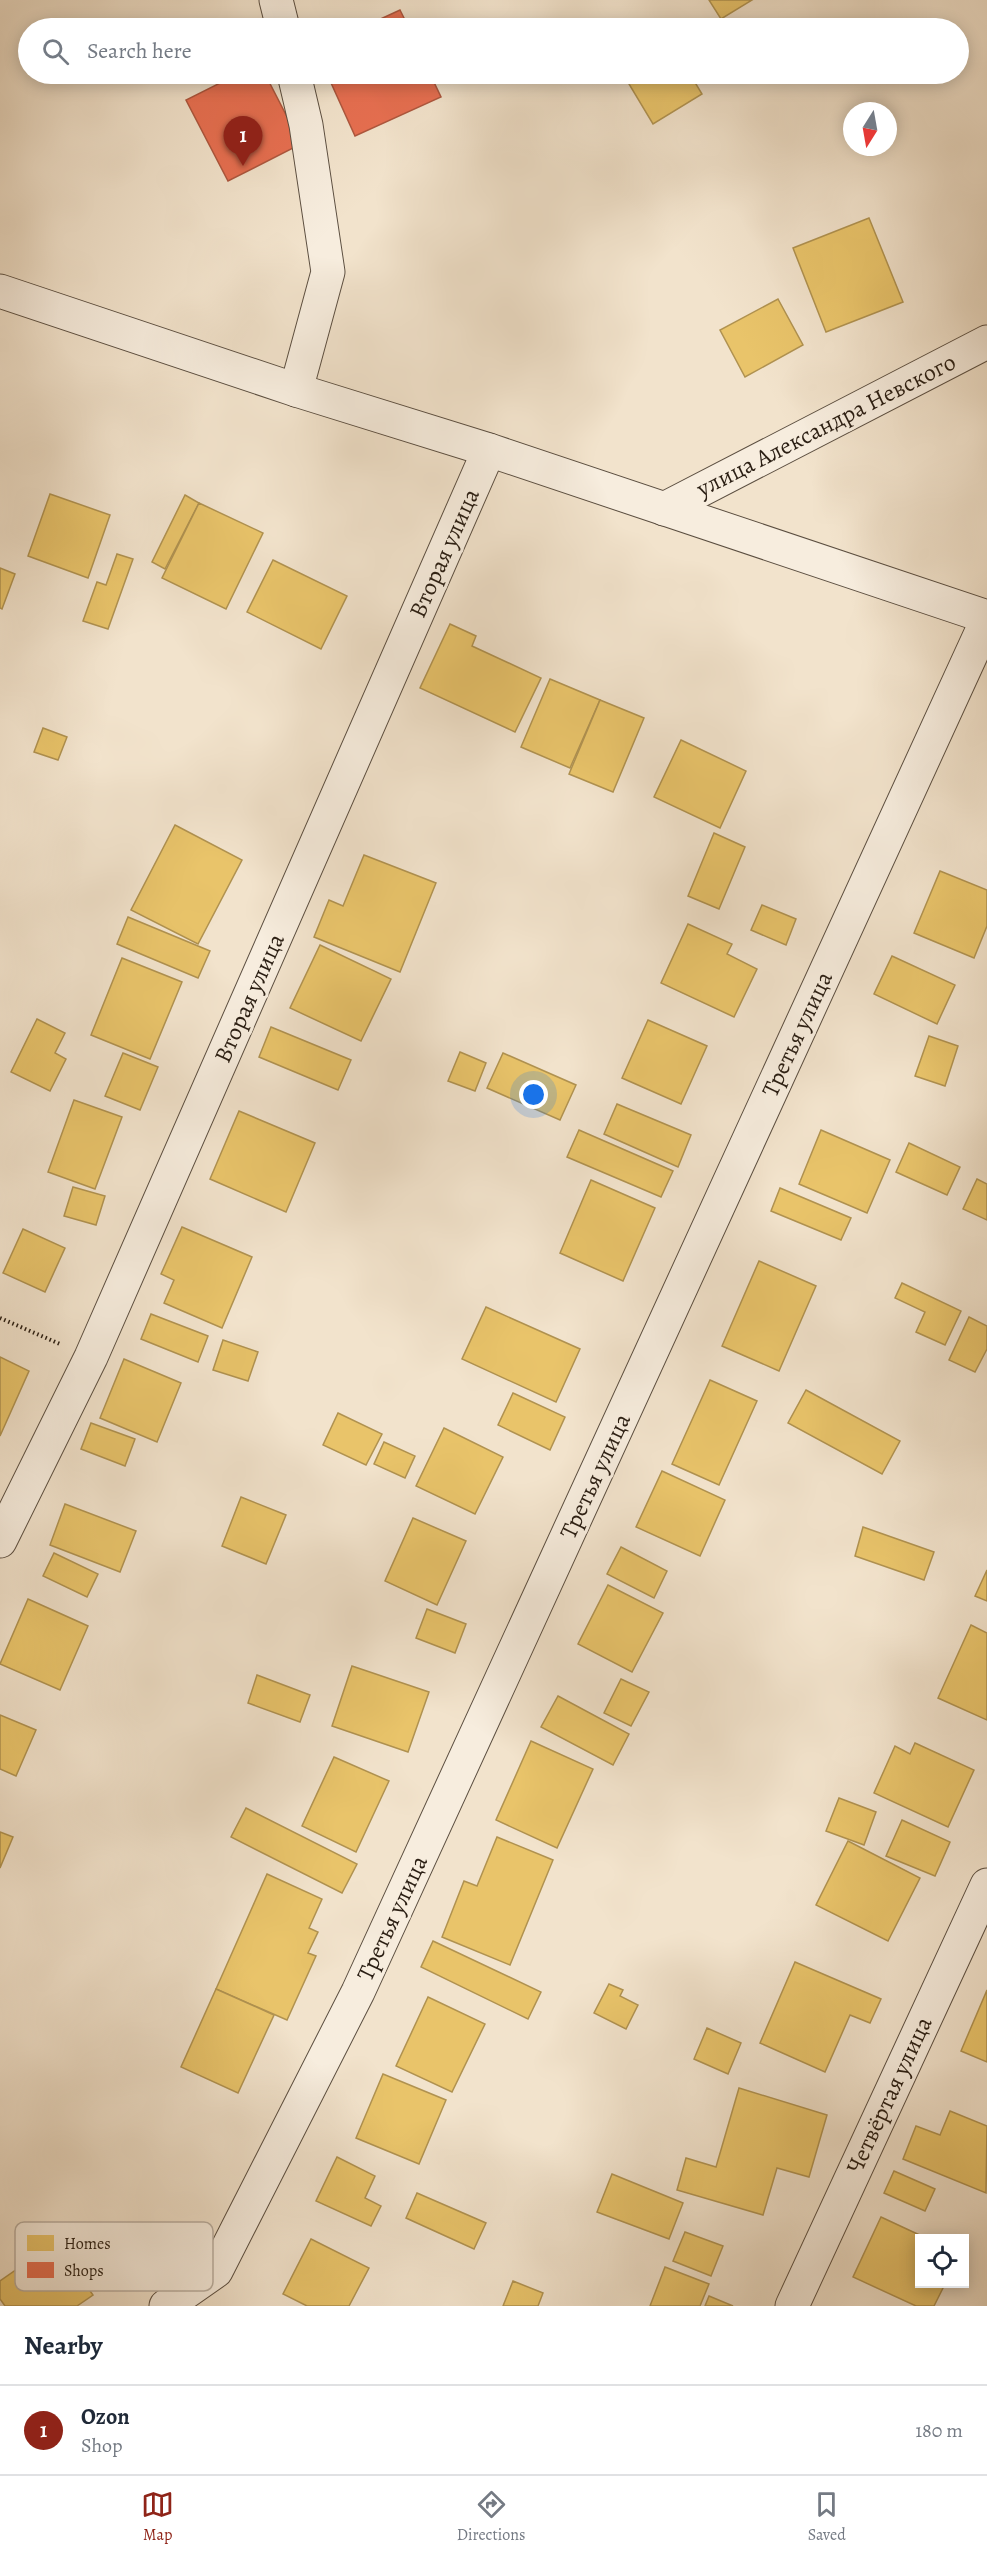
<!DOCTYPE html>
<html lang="en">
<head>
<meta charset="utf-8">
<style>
  :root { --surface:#fff; --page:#f2f2f3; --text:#1f2937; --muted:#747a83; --line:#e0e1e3; --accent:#8f2418 }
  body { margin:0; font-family:Alegreya,serif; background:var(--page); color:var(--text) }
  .controls { position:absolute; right:18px; bottom:18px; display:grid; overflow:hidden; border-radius:0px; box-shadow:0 3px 15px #0003 }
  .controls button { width:54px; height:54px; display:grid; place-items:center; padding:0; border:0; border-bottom:2px solid var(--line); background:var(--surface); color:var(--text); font:30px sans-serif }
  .compass { position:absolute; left:843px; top:102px; width:54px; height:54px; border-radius:50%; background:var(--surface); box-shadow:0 3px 15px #0003; rotate:191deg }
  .you { position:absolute; left:534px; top:1095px; width:21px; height:21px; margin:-15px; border:4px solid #fff; border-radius:50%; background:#1a73e8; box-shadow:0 0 0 9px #1a73e833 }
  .badge { display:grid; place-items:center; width:39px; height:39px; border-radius:50%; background:var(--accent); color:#fff; font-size:20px; font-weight:700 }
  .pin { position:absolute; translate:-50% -50px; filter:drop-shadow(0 2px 3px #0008) }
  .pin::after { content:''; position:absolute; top:32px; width:21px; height:18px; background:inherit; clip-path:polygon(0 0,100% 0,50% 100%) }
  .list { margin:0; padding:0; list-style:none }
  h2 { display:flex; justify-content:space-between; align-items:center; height:78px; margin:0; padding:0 24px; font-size:26px }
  h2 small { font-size:20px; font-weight:400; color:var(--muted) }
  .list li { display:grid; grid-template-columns:39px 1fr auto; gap:18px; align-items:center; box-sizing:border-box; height:90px; padding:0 24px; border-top:2px solid var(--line) }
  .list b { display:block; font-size:22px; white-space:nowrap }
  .list p { margin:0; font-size:20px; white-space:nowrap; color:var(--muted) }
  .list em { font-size:20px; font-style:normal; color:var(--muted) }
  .icon { flex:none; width:33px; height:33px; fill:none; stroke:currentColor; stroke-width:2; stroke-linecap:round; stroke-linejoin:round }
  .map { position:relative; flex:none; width:987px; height:2306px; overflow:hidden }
  .search { position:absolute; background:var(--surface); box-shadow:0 3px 15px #0003; left:18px; right:18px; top:18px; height:66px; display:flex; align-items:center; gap:15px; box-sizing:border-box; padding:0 21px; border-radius:33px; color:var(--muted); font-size:22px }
  .sheet { height:168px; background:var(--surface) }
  nav { display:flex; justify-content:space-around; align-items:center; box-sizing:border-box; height:84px; border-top:2px solid var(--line); background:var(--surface); font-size:16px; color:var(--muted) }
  nav a { display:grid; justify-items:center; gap:3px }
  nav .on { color:var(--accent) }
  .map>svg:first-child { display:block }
</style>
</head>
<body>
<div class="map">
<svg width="987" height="2306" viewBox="0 0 987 2306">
  <rect width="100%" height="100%" fill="#f2e3cc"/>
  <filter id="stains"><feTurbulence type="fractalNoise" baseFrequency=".00333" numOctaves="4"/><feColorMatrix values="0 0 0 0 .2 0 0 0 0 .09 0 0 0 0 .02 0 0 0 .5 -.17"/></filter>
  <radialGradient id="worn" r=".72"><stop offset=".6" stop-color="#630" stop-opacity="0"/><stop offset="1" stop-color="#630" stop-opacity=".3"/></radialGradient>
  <g fill="#e9c46a" stroke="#b09250" stroke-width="1.5">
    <polygon points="709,0 752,0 721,19"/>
    <polygon points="623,74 690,74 702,94 653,124"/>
    <polygon points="869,218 903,302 826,332 793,248"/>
    <polygon points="778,299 803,345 745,377 720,330"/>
    <polygon points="50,494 110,515 88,578 28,556"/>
    <polygon points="185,495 199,503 165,569 152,562"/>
    <polygon points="199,503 263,533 226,609 162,578"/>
    <polygon points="117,554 133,559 108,629 83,621 97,582 106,585"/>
    <polygon points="273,560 347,596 321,649 247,612"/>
    <polygon points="0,568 15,574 2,609 0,608"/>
    <polygon points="450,624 476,636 472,646 541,678 515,732 420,688"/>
    <polygon points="550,679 600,700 570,768 521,747"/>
    <polygon points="600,700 644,718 613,792 569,774"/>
    <polygon points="43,728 67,737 58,760 34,752"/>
    <polygon points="681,740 746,771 720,828 654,797"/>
    <polygon points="175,825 242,860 198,944 131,910"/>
    <polygon points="714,833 745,847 719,909 688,896"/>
    <polygon points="364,855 436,883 400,972 314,937 329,900 343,906"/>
    <polygon points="940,871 987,890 987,926 974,958 914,933"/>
    <polygon points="762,905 796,919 786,945 751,930"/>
    <polygon points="128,917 210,951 198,978 117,944"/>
    <polygon points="688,924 732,944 727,954 757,969 734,1017 661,983"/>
    <polygon points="320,945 391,979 361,1041 290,1008"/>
    <polygon points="892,956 955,985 937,1024 874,994"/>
    <polygon points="122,958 182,982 150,1059 91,1035"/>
    <polygon points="37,1019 65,1033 55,1053 66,1059 50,1091 11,1072"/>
    <polygon points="648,1020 707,1046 681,1104 622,1078"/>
    <polygon points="271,1027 351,1060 338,1090 259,1057"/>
    <polygon points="929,1036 958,1046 945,1086 915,1076"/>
    <polygon points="460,1052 486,1063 475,1091 448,1081"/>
    <polygon points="123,1053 158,1067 140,1110 105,1096"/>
    <polygon points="503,1053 576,1085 560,1120 487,1088"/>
    <polygon points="74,1100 122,1117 95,1189 48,1172"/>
    <polygon points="617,1104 691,1135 678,1167 604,1134"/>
    <polygon points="239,1111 315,1143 286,1212 210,1179"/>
    <polygon points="579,1130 673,1171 661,1197 567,1157"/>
    <polygon points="821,1130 890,1160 867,1213 799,1184"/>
    <polygon points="909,1143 960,1167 947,1195 896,1172"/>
    <polygon points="977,1179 987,1184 987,1220 963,1209"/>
    <polygon points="591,1180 655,1208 623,1281 560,1253"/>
    <polygon points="73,1187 105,1196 96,1225 64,1216"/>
    <polygon points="780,1188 851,1218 841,1240 771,1211"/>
    <polygon points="182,1227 252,1257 222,1328 164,1303 174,1280 161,1274"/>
    <polygon points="23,1229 65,1248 45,1292 3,1273"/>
    <polygon points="759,1261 816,1286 779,1371 722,1346"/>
    <polygon points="902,1283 961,1311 945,1345 916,1332 925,1312 895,1298"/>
    <polygon points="486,1307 580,1349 556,1402 462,1359"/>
    <polygon points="151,1314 208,1336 198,1362 141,1339"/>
    <polygon points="969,1317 987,1326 987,1349 975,1372 949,1360"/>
    <polygon points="223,1340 258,1352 248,1381 213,1370"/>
    <polygon points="0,1357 29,1371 0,1436"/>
    <polygon points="124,1359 181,1383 157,1442 100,1418"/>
    <polygon points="710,1380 757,1401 719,1485 672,1464"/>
    <polygon points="806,1390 900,1441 882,1474 788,1423"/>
    <polygon points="513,1393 565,1417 550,1450 498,1425"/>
    <polygon points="338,1413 382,1434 366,1465 323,1445"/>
    <polygon points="91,1423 135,1439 125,1466 81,1449"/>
    <polygon points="444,1428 503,1457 475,1514 416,1486"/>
    <polygon points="384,1442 415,1456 405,1478 374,1464"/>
    <polygon points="662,1471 725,1500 700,1556 636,1527"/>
    <polygon points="241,1497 286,1515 266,1564 222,1546"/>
    <polygon points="65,1504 136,1531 120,1572 50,1545"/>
    <polygon points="413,1518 466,1541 437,1605 385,1581"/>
    <polygon points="863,1527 934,1552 924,1580 855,1556"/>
    <polygon points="621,1547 667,1571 654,1598 607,1574"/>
    <polygon points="54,1553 98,1574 87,1597 43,1576"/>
    <polygon points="987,1570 987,1601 975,1596"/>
    <polygon points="608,1585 663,1613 632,1672 578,1644"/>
    <polygon points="28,1599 88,1626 60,1690 0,1664"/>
    <polygon points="427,1609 466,1624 455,1653 416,1638"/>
    <polygon points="971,1625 987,1633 987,1720 938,1698"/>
    <polygon points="352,1666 429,1692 408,1752 332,1726"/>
    <polygon points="257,1675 310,1695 300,1722 248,1703"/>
    <polygon points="621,1679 649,1692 631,1726 604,1713"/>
    <polygon points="558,1696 629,1734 613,1765 541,1727"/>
    <polygon points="0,1715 36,1730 16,1776 0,1769"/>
    <polygon points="531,1741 593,1769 557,1848 496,1820"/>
    <polygon points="915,1743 974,1770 948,1827 874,1793 895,1746 910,1754"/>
    <polygon points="334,1757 389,1781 356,1852 302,1826"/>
    <polygon points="839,1798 876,1812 864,1845 826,1831"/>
    <polygon points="246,1808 357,1864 342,1893 231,1837"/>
    <polygon points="902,1820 950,1842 935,1876 886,1856"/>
    <polygon points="0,1832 13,1837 0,1868"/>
    <polygon points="497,1837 553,1860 510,1965 442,1937 464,1881 477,1886"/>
    <polygon points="848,1841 920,1878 888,1941 816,1905"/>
    <polygon points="267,1874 322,1899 309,1928 318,1932 308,1953 316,1956 287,2020 216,1989"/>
    <polygon points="433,1941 541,1992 528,2019 421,1967"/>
    <polygon points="795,1962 881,1999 870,2023 850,2015 825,2072 760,2043"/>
    <polygon points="609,1984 623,1990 620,1996 638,2005 626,2029 594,2013"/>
    <polygon points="216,1989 274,2015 238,2093 181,2067"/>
    <polygon points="987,1990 987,2062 961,2051"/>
    <polygon points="428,1997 485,2024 452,2092 396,2066"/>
    <polygon points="707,2028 741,2043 728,2074 694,2059"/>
    <polygon points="383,2074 446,2100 419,2164 356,2138"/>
    <polygon points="739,2088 827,2115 809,2177 777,2168 763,2215 677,2190 686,2158 716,2167"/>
    <polygon points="950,2111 987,2126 986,2193 903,2159 916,2126 940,2135"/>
    <polygon points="337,2157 375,2176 365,2198 381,2206 371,2226 316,2201"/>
    <polygon points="894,2171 935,2189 925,2211 884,2193"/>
    <polygon points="612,2174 683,2203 669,2239 597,2212"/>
    <polygon points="417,2193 486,2223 474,2249 406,2218"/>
    <polygon points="881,2217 926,2238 920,2238 920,2284 945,2284 934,2306 916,2306 853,2277"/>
    <polygon points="685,2232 723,2246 711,2276 673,2261"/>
    <polygon points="311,2239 369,2268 349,2306 307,2306 283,2294"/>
    <polygon points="56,2242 93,2295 77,2306 5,2306 0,2299 0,2281"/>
    <polygon points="665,2267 709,2284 700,2306 650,2306"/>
    <polygon points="513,2281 543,2293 538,2306 503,2306"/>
    <polygon points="709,2296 733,2306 705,2306"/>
  </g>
  <g fill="#e76f51" stroke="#ae573e" stroke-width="1.5">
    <polygon points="400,10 409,28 361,28"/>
    <polygon points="238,74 265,74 301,144 228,181 186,100"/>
    <polygon points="327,74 430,74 441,97 355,136"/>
  </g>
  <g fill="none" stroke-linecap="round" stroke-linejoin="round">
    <defs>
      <g id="minor">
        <polyline points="276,0 283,28"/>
        <polyline points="294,74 306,125 328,272 296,390"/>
        <polyline points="0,291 296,390 489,450 987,617"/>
        <polyline points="664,509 987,342"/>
        <polyline points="0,1541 91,1357 489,450"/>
        <polyline points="166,2306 216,2271 358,1992 987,620"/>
        <polyline points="792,2306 987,1885"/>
      </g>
    </defs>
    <use href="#minor" stroke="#5c4f41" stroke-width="35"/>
    <polyline stroke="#2a1e13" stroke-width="4" stroke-dasharray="1.5 3" stroke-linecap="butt" points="0,1318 60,1344"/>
    <use href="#minor" stroke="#f7edde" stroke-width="33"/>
  </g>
  <g text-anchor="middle" stroke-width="6" stroke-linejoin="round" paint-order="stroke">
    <g font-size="24" fill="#2a1e13" stroke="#f7edde">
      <text transform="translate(826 425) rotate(-27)" y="8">улица Александра Невского</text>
      <text transform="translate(444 553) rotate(-66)" y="8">Вторая улица</text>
      <text transform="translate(249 998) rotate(-66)" y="8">Вторая улица</text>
      <text transform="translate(797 1034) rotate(-65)" y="8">Третья улица</text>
      <text transform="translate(595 1476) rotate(-65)" y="8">Третья улица</text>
      <text transform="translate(392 1918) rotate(-65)" y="8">Третья улица</text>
      <text transform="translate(889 2095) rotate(-65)" y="8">Четвёртая улица</text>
    </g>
  </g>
  <rect x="15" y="2222" width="198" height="69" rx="9" fill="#f7edde" stroke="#baafa1" stroke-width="1.5"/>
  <rect x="27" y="2235" width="27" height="16" fill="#e9c46a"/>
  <rect x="27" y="2262" width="27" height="16" fill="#e76f51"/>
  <g font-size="16" fill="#2a1e13">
    <text x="64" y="2249">Homes</text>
    <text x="64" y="2276">Shops</text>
  </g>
  <rect width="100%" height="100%" filter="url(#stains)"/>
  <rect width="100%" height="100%" fill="url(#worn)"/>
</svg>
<div class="controls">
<button><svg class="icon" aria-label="locate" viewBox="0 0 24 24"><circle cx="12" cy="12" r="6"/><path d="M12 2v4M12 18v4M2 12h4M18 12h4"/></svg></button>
</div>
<svg class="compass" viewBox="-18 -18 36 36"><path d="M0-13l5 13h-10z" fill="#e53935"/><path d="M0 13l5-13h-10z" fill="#747a83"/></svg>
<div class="you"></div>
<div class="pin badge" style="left:243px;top:166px">1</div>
<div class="search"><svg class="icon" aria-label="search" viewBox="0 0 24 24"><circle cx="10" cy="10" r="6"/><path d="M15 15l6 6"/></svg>Search here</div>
</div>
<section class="sheet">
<h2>Nearby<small></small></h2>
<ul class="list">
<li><span class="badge">1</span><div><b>Ozon</b><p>Shop</p></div><em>180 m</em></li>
</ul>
</section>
<nav>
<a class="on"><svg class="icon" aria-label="map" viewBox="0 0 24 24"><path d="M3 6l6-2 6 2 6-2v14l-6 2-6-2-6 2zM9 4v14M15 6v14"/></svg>Map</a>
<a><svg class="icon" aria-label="directions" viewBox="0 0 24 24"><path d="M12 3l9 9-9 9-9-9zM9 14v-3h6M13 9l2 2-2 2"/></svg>Directions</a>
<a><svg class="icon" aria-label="saved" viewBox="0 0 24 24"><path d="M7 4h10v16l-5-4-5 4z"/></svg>Saved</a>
</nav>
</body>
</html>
